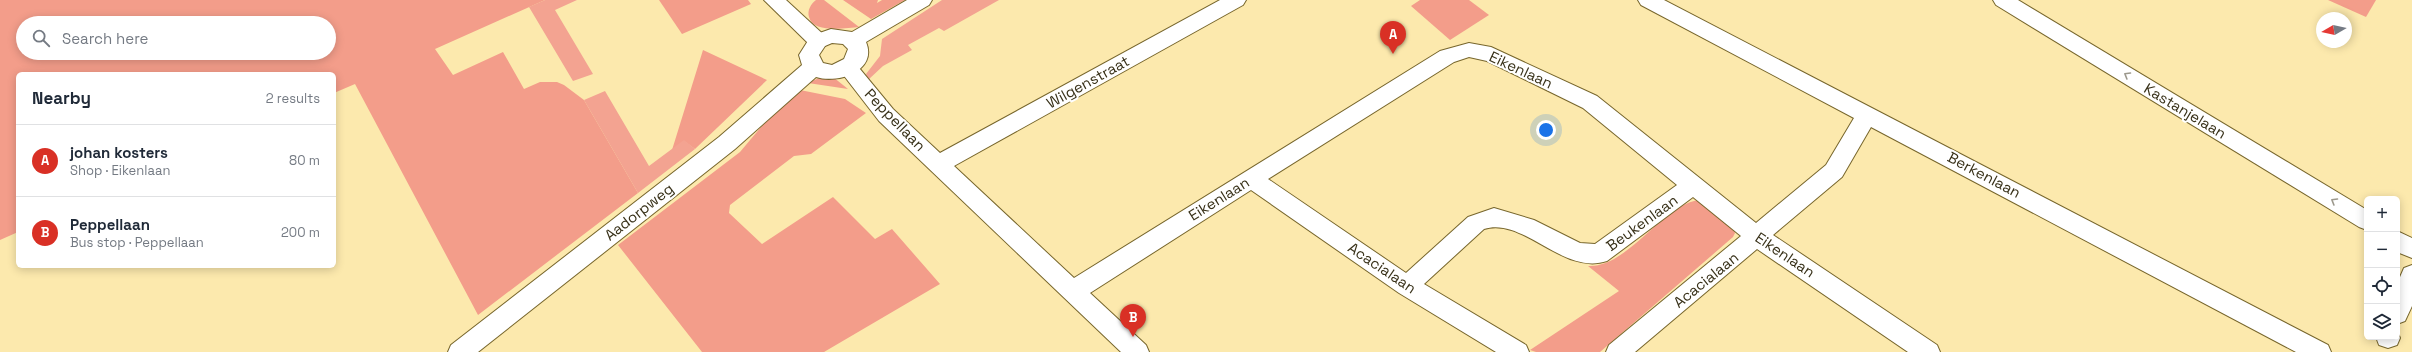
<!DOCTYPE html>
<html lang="en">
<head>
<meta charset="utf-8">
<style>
  :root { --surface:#fff; --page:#f2f2f3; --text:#1f2937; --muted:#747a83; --line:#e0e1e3; --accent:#d93025 }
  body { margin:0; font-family:"Space Grotesk",sans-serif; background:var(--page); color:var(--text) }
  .controls { position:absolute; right:12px; bottom:12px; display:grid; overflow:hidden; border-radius:6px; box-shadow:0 2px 10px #0003 }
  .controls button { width:36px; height:36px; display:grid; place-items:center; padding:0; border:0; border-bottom:1px solid var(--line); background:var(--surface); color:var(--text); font:20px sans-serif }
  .compass { position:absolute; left:2316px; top:12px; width:36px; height:36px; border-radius:50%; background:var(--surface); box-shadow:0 2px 10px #0003; rotate:261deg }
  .you { position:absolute; left:1546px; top:130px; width:14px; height:14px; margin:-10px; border:3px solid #fff; border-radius:50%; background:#1a73e8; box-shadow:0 0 0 6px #1a73e833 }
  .badge { display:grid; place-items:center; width:26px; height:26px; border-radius:50%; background:var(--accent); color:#fff; font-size:13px; font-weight:700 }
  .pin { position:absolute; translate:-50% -33px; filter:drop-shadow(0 1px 2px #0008) }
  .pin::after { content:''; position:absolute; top:21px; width:14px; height:12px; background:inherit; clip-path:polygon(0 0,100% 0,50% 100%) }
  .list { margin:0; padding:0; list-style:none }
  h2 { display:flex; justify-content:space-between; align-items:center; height:52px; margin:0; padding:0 16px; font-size:17px }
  h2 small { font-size:13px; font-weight:400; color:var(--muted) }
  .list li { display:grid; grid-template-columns:26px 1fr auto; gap:12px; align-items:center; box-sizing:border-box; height:72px; padding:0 16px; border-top:1px solid var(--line) }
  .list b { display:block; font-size:15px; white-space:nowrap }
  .list p { margin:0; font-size:13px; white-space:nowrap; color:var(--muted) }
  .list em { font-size:13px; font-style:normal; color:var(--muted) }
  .icon { flex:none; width:22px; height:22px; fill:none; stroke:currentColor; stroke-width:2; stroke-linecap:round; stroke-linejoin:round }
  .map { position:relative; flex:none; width:2412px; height:352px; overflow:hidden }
  .search { position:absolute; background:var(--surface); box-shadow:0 2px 10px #0003; left:16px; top:16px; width:320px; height:44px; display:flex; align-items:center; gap:10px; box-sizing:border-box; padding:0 14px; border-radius:22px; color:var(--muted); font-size:15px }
  .panel { position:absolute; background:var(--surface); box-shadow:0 2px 10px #0003; left:16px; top:72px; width:320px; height:196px; border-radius:6px }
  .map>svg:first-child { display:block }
</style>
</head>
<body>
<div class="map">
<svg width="2412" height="352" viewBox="0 0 2412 352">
  <rect width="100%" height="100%" fill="#fce9ad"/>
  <g fill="#f39d8a" fill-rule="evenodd">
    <path d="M 0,0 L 545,0 L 435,49 L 453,75 L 503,52 L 524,89 L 540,82 L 557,82 L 564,85 L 584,100 L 638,193 L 478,315 L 355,84 L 334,93 L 334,74 L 18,74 L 18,232 L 0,240 ZM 23,23 L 329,23 L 329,53 L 23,53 Z"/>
    <polygon points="659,0 748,0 751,4 682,34"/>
    <path d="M 816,0 L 824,0 L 859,27 C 847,28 813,34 809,17 C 807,10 811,4 816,0 Z"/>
    <polygon points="843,0 878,0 877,3 882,0 905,0 871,19"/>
    <polygon points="1420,0 1469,0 1489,15 1450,40 1411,6"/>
    <polygon points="2328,0 2376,0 2366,17"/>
    <polygon points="703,50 767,80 695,149 684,141 672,150"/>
    <polygon points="821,77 833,77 848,89 808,83"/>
    <polygon points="800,90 845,99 866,113 811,154 794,156 730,205 729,213 762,244 833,197 875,239 892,229 940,284 824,352 702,352 618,245 740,152 772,114"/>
    <path d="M 1699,200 L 1733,227 L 1735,233 L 1733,237 L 1600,352 L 1536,352 L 1530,350 L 1619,291 L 1588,266 C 1628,268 1663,204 1699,200 Z"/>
  </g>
  <g fill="#f3a391">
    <polygon points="545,0 577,0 555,10 593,74 573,81 529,7"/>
    <polygon points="942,0 999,0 944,31 939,28 908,45 912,50 883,66 868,80 866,74 880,56 882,39"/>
    <polygon points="605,91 649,166 684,140 695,149 638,193 584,100"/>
  </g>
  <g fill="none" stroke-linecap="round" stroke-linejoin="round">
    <defs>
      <g id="minor">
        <polygon points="764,0 786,0 825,36 828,41 825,46 818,48 811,46"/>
        <path d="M 1220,0 L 1246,0 L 1243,5 L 954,166 L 1074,278 L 1440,51 L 1469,43 L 1491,47 L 1597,96 L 1756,223 L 1826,165 L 1854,118 L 1641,5 L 1638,0 L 1664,0 L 2328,345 L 2331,352 L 2296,352 L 1871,127 L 1842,177 L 1773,235 L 1937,345 L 1940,352 L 1908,352 L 1757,249 L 1635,352 L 1606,352 L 1609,345 L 1741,236 L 1693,197 L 1607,261 C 1563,276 1523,216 1484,229 L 1424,284 L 1526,345 L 1529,352 L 1496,352 L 1399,293 L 1251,190 L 1090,293 L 1146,345 L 1149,352 L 1121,352 L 879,121 L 838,68 L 841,63 L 848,60 L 855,63 L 893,109 L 940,153 ZM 1469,57 L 1487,61 L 1583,108 L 1677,185 L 1595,244 L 1580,243 L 1534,220 L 1494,208 L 1468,217 L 1406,273 L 1268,179 L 1454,62 Z"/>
        <polygon points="1993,0 2018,0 2367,210 2367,230 2359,227 1996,5"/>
        <polygon points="2397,231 2412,238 2412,258 2397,252"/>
        <polygon points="2412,265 2412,306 2405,321 2397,324 2397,284 2404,268"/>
        <polygon points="2397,331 2400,338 2397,345 2388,348 2379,345 2376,337 2397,337"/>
      </g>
      <path id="major" d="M 907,0 L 932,0 L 929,5 L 866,42 C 878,71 838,84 816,77 L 735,149 L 478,352 L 448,352 L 451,345 L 719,137 L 802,65 L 799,55 L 811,36 L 831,29 L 852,32 ZM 832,43 L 843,44 L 848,49 L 844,59 L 832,65 L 823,63 L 819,55 L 825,46 Z"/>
    </defs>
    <use href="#minor" stroke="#77662c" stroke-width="2"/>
    <use href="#major" stroke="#77662c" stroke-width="2"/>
    <use href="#minor" fill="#fff" fill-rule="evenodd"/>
    <use href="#major" fill="#fff" fill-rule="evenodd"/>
  </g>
  <defs><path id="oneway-chevron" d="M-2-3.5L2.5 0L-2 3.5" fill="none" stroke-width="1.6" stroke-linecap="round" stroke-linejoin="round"/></defs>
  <g stroke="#9c988c">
    <use href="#oneway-chevron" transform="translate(2127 75) rotate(-149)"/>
    <use href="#oneway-chevron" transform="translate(2334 201) rotate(-149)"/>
  </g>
  <g text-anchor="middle" stroke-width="4" stroke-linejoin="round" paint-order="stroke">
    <g font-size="15" fill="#383119" stroke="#fff">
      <text transform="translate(1521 70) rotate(25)" y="5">Eikenlaan</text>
      <text transform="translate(1088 82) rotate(-29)" y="5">Wilgenstraat</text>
      <text transform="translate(2185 111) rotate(31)" y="5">Kastanjelaan</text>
      <text transform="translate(895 120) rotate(46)" y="5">Peppellaan</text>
      <text transform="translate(1984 175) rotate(28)" y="5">Berkenlaan</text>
      <text transform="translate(1219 199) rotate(-32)" y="5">Eikenlaan</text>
      <text transform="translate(639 212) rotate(-38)" y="5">Aadorpweg</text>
      <text transform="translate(1642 223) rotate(-36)" y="5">Beukenlaan</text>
      <text transform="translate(1785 255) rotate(34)" y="5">Eikenlaan</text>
      <text transform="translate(1382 268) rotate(34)" y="5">Acacialaan</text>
      <text transform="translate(1706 280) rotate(-39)" y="5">Acacialaan</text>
    </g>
  </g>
</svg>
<div class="controls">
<button>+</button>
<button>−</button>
<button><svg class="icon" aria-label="locate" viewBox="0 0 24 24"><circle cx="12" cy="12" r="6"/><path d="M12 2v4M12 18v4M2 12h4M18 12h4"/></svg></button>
<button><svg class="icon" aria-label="layers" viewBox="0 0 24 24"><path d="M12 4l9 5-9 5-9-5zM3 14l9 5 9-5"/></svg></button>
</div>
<svg class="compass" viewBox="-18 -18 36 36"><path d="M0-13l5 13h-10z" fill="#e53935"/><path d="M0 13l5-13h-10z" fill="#747a83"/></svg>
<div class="you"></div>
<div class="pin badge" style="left:1393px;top:54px">A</div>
<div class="pin badge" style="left:1133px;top:337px">B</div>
<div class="search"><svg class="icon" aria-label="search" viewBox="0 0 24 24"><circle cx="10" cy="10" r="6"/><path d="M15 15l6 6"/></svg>Search here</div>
<section class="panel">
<h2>Nearby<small>2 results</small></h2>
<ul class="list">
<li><span class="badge">A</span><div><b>johan kosters</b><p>Shop · Eikenlaan</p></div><em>80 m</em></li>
<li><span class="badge">B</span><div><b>Peppellaan</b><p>Bus stop · Peppellaan</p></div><em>200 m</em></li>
</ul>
</section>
</div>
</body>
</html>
